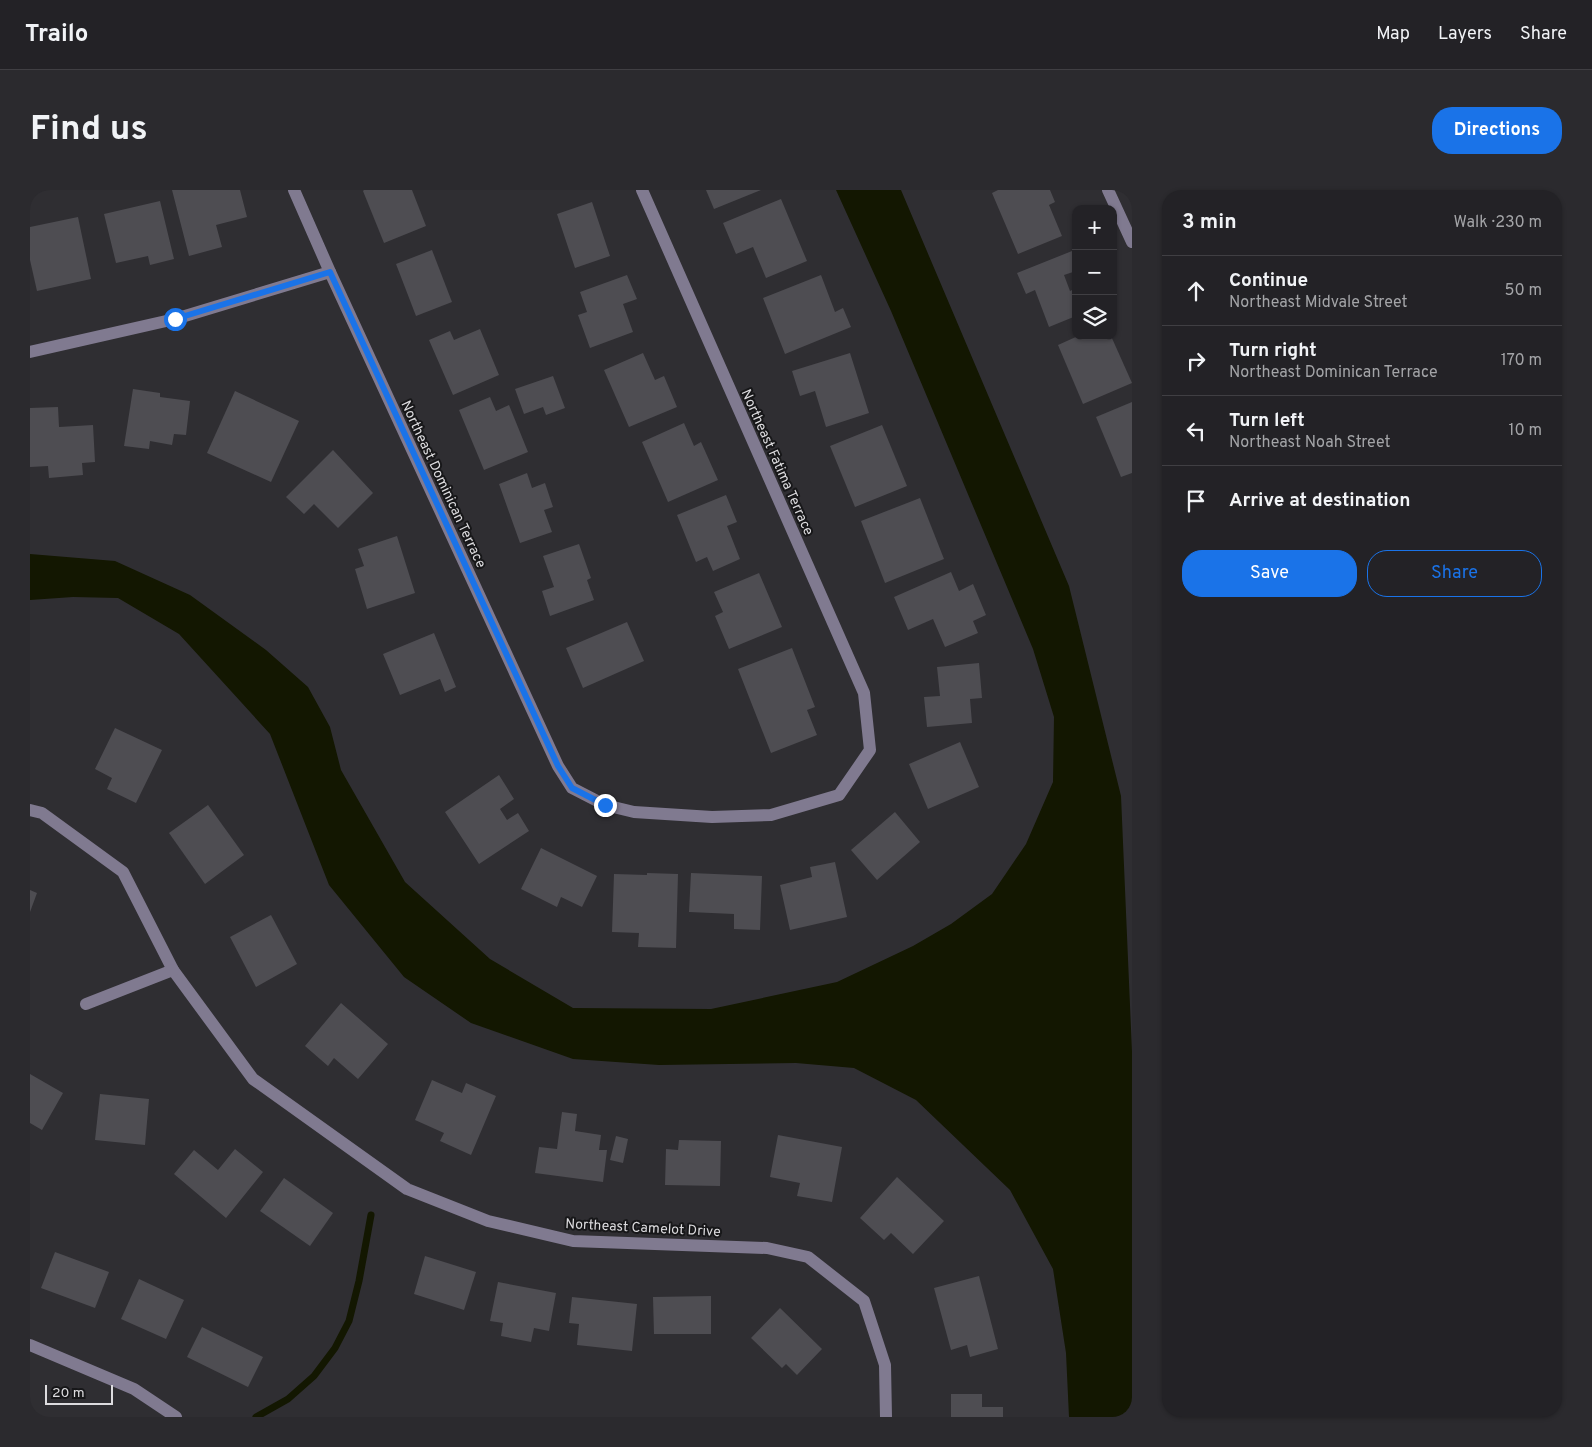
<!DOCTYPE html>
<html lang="en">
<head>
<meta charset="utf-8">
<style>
  :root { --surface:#232226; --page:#2b2a2e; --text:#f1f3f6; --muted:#a3a4a7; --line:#403f43; --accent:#1a73e8 }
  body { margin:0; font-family:Overpass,sans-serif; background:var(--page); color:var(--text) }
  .controls { position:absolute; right:15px; top:15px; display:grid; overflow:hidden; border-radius:10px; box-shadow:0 1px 4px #0004 }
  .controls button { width:45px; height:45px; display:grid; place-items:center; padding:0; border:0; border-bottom:1px solid var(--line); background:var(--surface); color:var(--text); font:25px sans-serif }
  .scale { position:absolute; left:15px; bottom:12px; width:68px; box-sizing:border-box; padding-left:5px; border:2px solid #dddcdf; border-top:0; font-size:14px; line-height:18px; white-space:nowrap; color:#dddcdf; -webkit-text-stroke:4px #171719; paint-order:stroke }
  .stop { position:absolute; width:15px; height:15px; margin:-11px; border:4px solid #1a73e8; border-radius:50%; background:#fff }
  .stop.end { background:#1a73e8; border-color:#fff; box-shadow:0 1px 5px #0008 }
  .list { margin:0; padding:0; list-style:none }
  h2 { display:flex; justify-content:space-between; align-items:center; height:65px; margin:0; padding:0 20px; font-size:21px }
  h2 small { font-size:16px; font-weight:400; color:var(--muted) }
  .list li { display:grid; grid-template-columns:32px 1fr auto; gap:15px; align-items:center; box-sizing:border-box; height:70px; padding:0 20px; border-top:1px solid var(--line) }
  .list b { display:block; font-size:19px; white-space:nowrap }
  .list p { margin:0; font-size:16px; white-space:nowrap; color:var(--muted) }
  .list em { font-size:16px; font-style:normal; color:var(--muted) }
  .actions { display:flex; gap:10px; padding:15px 20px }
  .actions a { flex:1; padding:11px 0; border:1px solid var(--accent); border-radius:20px; text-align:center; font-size:18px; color:var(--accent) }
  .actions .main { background:var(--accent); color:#fff }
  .icon { flex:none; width:28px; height:28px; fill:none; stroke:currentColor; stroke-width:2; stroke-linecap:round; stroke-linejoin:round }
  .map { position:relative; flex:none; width:1102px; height:1227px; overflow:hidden; border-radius:20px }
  header { display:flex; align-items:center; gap:30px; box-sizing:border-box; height:70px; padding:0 25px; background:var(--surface); border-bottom:1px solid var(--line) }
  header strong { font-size:24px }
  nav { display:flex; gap:28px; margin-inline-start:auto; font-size:18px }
  .intro { display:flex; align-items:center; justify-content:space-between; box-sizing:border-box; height:120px; padding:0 30px }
  h1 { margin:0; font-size:35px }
  .button { padding:12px 22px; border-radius:20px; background:var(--accent); color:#fff; font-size:18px; font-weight:700 }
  main { display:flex; gap:30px; padding:0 30px }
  aside { flex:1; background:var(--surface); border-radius:20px; box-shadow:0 1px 4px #0004 }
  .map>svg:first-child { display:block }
</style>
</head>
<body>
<header>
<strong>Trailo</strong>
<nav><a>Map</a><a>Layers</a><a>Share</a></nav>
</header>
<div class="intro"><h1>Find us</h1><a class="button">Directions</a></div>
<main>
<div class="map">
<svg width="1102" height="1227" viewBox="0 0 1102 1227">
  <rect width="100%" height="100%" fill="#2f2e32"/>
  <polygon fill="#131701" points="806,0 871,0 1039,396 1091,606 1102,862 1102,1227 1039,1227 1036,1163 1023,1079 980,1000 886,910 824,878 766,873 629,875 543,869 441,833 374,787 299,695 240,544 149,444 88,408 43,407 0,410 0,364 85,371 160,405 236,460 278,497 300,537 311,580 375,692 460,769 543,818 681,819 807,792 883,756 921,734 962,704 996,654 1023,592 1024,527 1003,459 861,121"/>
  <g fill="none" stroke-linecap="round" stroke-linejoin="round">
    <polyline stroke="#131701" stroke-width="7" points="226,1227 258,1209 284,1186 305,1158 319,1131 329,1091 341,1025"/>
  </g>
  <g fill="#4e4d52">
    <polygon points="142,0 210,0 217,27 186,35 192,57 159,66"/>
    <polygon points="334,0 382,0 396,36 354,53 333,1"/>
    <polygon points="676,0 731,0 684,19"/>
    <polygon points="968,0 1020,0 1025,12 1019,15 1032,46 988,64 962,3"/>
    <polygon points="751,9 777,71 736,88 723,57 706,64 693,33"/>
    <polygon points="130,11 144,69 120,75 118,66 86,73 74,24"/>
    <polygon points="562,12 580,66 545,78 527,24"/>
    <polygon points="48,27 61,89 7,101 0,70 0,37"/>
    <polygon points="402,60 422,112 386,126 366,74"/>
    <polygon points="1042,61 1046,72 1046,81 1034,85 1040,101 1046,98 1046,126 1019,137 1005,100 996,104 987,83"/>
    <polygon points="597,85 607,109 593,114 603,142 560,158 548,125 557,122 550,102"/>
    <polygon points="791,85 805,122 813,118 821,137 755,164 733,108"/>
    <polygon points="450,139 469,185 423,205 399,150 420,141 424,150"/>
    <polygon points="1048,146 1081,146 1102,193 1053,214 1028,155"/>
    <polygon points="613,163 625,190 634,186 647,217 599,237 574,180"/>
    <polygon points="820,163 839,223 796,237 785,201 770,206 762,181"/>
    <polygon points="523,186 535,218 516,225 513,217 494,224 485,199"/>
    <polygon points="103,199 130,203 130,207 160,211 156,245 144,244 142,255 120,251 119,259 94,256"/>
    <polygon points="205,201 269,231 241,292 177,263"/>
    <polygon points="460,207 466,221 479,215 498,262 454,280 429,220"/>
    <polygon points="1102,212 1102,283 1091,287 1066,227"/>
    <polygon points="28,217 29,237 63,235 65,272 52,273 53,285 19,288 18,276 0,277 0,218"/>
    <polygon points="654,233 664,256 671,252 688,290 638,312 612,252"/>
    <polygon points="852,235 877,296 825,317 800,256"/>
    <polygon points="303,260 343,303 308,338 284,314 274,324 256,307"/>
    <polygon points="497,283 502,298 515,293 523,317 514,320 522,342 490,353 469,294"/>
    <polygon points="696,305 707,332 697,336 710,369 683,381 677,367 666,372 647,325"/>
    <polygon points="890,308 914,369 855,393 831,331"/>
    <polygon points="367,346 385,403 337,419 325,379 334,376 328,359"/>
    <polygon points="549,354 561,388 557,390 564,410 520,426 512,401 524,397 513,366"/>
    <polygon points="921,382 929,401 943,394 956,425 943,431 948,443 915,457 903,429 878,440 864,407"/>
    <polygon points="729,383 752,437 699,459 685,426 693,422 684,402"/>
    <polygon points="597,432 614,471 553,498 536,458"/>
    <polygon points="404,443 426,497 415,502 410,489 370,505 353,464"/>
    <polygon points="762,458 785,517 777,520 787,545 741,563 708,479"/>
    <polygon points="949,473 952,508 940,509 942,533 897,537 894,507 910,506 907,477"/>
    <polygon points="85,538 132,560 106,613 77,599 82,588 65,579"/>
    <polygon points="930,552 949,597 898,619 879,574"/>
    <polygon points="469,585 484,609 470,619 477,630 488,623 499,641 449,674 415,622"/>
    <polygon points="178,615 214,665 175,694 139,643"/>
    <polygon points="865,622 890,652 847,690 821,660"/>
    <polygon points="511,658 567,686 552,717 531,707 527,717 491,699"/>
    <polygon points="805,672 817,727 760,740 750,695 782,687 780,677"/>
    <polygon points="617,683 648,684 646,758 608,757 609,743 582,742 584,684 617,685"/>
    <polygon points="661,683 732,686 730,740 704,739 704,724 659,722"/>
    <polygon points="0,700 7,703 0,722"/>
    <polygon points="241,725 267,774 226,797 200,747"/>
    <polygon points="311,813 358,854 328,889 304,868 298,876 275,856"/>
    <polygon points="0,884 33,903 12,940 0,933"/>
    <polygon points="402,890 432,903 436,893 466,906 441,965 410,951 414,943 385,930"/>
    <polygon points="70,904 119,909 115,955 65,950"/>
    <polygon points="532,922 547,924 545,941 571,945 569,960 577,960 573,992 505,983 509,957 527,959"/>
    <polygon points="748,945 812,957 802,1012 767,1006 770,993 740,987"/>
    <polygon points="586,946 598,949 593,973 580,970"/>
    <polygon points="649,950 691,951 690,996 635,995 636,959 648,960"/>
    <polygon points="205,959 233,982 196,1028 144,984 164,960 188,980"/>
    <polygon points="867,987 914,1031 883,1064 861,1043 854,1050 830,1028"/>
    <polygon points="254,988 303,1023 280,1056 230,1021"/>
    <polygon points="25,1062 79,1082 65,1118 11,1098"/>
    <polygon points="395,1066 446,1082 434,1120 384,1104"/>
    <polygon points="949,1086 968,1159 940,1167 937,1155 921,1160 904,1098"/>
    <polygon points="109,1089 154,1110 136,1149 91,1129"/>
    <polygon points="468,1092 526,1103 519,1141 504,1138 501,1152 471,1146 473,1133 460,1131"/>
    <polygon points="681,1106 681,1144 624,1144 623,1107"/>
    <polygon points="542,1107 607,1114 602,1161 547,1155 549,1134 539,1133"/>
    <polygon points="750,1118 792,1159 767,1185 756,1174 752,1178 721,1148"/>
    <polygon points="172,1137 233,1167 218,1197 157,1167"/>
    <polygon points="921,1204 952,1204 952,1217 973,1217 973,1227 921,1227"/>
  </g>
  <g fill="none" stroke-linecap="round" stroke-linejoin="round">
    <g stroke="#807a90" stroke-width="12">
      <polyline points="264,0 300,82 528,576 542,598 575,615 604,622 682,627 741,625 809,605 840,560 834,503 612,0"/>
      <polyline points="1078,0 1102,52"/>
      <polyline points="0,162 145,129 300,82"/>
      <polyline points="0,620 12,623 93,682 143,780 223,889 377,999 458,1031 543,1051 737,1058 778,1067 834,1111 855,1175 856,1227"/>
      <polyline points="56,814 143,780"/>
      <polyline points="0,1155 104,1199 146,1227"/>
    </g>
  </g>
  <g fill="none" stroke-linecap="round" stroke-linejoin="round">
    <polyline stroke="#1a73e8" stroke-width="6" points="145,129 300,82 528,576 542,598 575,615"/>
  </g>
  <g text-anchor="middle" stroke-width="4" stroke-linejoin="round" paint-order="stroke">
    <g font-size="14" fill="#dddcdf" stroke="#171719">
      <text transform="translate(748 272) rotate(66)" y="5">Northeast Fatima Terrace</text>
      <text transform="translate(414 294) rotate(65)" y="5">Northeast Dominican Terrace</text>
      <text transform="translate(613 1037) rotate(3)" y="5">Northeast Camelot Drive</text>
    </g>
  </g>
</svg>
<div class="controls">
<button>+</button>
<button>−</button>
<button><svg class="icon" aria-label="layers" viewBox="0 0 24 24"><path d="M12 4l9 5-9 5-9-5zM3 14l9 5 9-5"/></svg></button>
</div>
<div class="scale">20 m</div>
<div class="stop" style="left:145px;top:129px"></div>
<div class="stop end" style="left:575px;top:615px"></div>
</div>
<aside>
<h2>3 min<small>Walk · 230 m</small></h2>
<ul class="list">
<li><svg class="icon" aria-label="ahead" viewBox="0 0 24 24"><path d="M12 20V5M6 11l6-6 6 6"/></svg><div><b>Continue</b><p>Northeast Midvale Street</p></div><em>50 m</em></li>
<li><svg class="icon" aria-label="right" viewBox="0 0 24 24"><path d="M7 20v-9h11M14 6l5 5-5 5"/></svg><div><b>Turn right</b><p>Northeast Dominican Terrace</p></div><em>170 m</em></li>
<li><svg class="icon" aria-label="left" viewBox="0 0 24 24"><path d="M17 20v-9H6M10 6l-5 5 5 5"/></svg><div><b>Turn left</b><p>Northeast Noah Street</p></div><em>10 m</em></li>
<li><svg class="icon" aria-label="arrive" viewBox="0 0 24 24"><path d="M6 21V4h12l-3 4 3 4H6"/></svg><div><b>Arrive at destination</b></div></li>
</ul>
<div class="actions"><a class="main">Save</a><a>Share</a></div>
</aside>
</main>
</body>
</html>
